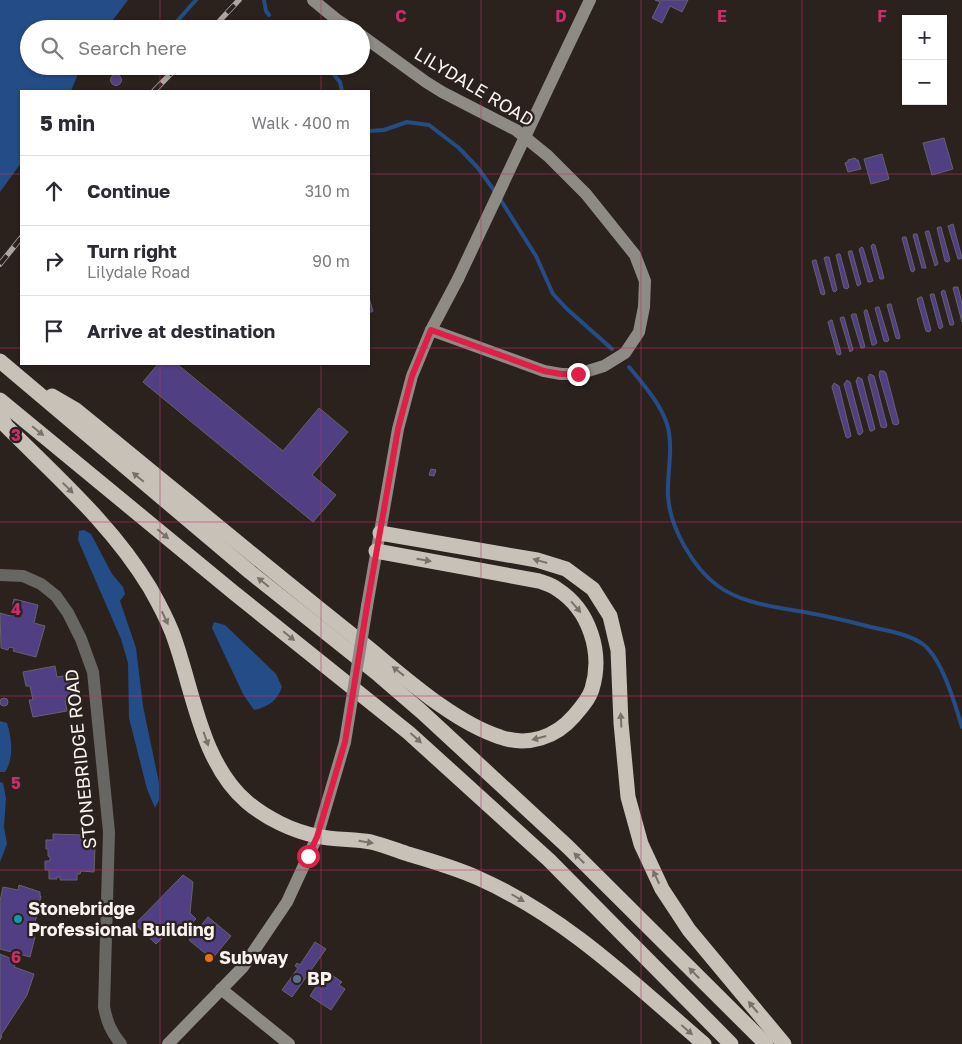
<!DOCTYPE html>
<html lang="en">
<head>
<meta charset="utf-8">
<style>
  :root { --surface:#fff; --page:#f2f2f3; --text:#2b2b33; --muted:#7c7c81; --line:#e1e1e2 }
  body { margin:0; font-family:"Golos Text",sans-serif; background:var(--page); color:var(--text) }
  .controls { position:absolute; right:15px; top:15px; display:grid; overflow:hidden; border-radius:0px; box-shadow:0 1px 4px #0004 }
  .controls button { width:45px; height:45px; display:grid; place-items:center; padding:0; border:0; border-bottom:1px solid var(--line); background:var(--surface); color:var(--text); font:25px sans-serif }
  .stop { position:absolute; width:15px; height:15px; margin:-11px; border:4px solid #e11d48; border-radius:50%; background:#fff }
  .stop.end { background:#e11d48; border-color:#fff; box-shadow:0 1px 5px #0008 }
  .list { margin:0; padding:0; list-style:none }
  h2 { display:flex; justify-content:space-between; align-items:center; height:65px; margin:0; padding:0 20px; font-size:21px }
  h2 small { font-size:16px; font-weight:400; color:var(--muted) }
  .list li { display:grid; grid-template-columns:32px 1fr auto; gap:15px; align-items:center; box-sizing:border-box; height:70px; padding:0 20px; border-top:1px solid var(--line) }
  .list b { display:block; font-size:19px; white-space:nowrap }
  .list p { margin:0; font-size:16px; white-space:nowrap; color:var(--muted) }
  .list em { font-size:16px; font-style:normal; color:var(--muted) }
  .icon { flex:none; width:28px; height:28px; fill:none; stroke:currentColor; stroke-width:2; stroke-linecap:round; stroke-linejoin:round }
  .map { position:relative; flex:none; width:962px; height:1044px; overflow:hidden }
  .search { position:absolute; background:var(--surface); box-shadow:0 1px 4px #0004; left:20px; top:20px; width:350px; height:55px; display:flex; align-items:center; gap:12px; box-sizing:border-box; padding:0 18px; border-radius:28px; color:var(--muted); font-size:19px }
  .panel { position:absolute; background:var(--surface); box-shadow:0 1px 4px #0004; left:20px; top:90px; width:350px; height:275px; border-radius:0px }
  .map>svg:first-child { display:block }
</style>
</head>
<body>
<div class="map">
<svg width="962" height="1044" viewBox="0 0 962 1044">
  <rect width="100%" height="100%" fill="#2b221e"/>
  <g fill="#244c86">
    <polygon points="0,0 128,0 106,29 29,29 29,66 81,66 71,91 21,91 21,163 0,192"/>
    <polygon points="84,530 91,534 112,574 123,587 125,594 120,601 136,648 143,706 159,783 159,800 155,808 147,789 129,718 128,663 121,639 78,540 79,531"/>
    <path d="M 214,622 L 225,625 L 276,674 L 282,687 C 277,701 268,707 254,710 L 243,694 L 212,628 Z"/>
    <path d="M 0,721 L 7,723 C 12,738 14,759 5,772 L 0,772 Z"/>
    <polygon points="0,782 3,783 6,798 4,827 7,844 0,862"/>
  </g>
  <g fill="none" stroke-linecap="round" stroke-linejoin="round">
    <g stroke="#244c86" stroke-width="4">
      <polyline points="264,0 266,11 269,15"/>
      <polyline points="170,29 196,0"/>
      <polyline points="327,66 340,82 342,91"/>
      <polyline points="369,131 384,130 407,122 429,125 459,148 478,168 496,193"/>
      <polyline points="500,199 536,256 553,294 567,309 612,349"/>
      <path d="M 629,367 C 643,384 660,403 667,424 C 674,447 667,472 668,495 C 669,526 693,568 718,586 C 737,600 763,605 786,609 C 813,613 840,619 867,626 C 886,631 908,633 924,645 C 943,661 955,704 962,727"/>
    </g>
  </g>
  <g fill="#503f82" stroke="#64626c">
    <polygon points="655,0 688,0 682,12 670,6 662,23 652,18 660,2"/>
    <circle cx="116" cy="80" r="5.5"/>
    <polygon points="944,138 953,169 932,175 923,143"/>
    <polygon points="882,154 889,179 871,184 864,159"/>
    <polygon points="855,158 856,160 858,160 861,169 848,172 845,163 848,162 848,160"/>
    <polygon points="953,224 962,258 960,259 958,259 948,226"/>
    <polygon points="939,227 941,227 950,260 948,262 945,261 937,228"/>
    <polygon points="927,231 929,231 938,264 935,266 925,232"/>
    <polygon points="914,234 917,234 926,268 922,268 913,235"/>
    <polygon points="903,237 906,237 915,270 913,272 911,271 902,238"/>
    <polygon points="873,244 875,245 884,278 883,279 880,279 871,246"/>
    <polygon points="862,247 863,248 873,281 870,282 868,282 859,249"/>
    <polygon points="849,251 852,251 861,284 858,286 857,285 848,252"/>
    <polygon points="838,254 840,254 849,287 847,289 844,288 836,255"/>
    <polygon points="825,257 829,257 837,290 835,292 833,291 824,258"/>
    <polygon points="814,260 816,260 825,293 824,295 821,294 812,261"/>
    <polygon points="954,287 958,287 962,304 962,322 953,288"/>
    <polygon points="943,290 945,291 954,324 953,325 950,325 941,292"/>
    <polygon points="931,294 934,294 943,327 940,329 939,328 930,295"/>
    <polygon points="920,297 922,297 931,330 929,332 926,331 917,299"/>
    <polygon points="369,298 373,311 369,313"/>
    <polygon points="889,304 891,304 900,337 899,339 896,338 887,305"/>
    <polygon points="877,307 879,307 889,340 887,342 884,341 875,308"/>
    <polygon points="865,310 867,310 877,343 874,345 872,345 864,312"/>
    <polygon points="853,314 856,314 865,347 863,348 861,348 851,315"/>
    <polygon points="842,317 844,317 853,350 850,352 840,318"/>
    <polygon points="831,320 832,320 841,353 840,355 837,354 828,322"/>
    <polygon points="158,364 177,364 283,451 319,408 348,432 312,475 336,495 313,522 143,382"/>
    <polygon points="880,371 884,371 886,373 899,423 897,425 893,424 879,375"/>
    <polygon points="870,374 874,376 887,426 885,428 881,427 868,377"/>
    <polygon points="858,377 862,379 875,429 872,431 870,431 856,381"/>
    <polygon points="847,380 850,382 863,432 860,435 858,434 844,384"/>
    <polygon points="834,383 839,386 851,436 848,438 846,437 832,387"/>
    <polygon points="431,469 436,470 434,476 429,475"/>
    <polygon points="14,599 38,605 34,623 45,626 36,657 13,651 14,648 9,647 8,650 1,648 0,613 10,616"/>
    <polygon points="55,666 57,677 75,674 80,697 65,700 67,711 33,717 29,700 33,700 30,686 26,686 23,672"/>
    <circle cx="4" cy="702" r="4"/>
    <polygon points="53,834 81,835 81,841 84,841 84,846 95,847 94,872 81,871 80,874 77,874 77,880 60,880 60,877 57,877 57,879 49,879 49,870 45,870 45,861 50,861 50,857 48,856 48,849 46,849 46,840 53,840"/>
    <polygon points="183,875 193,882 190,913 196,919 178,936 171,929 156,944 135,924"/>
    <polygon points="19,885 40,892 40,896 41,896 32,936 35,937 30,957 0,949 0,901 3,887 18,890"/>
    <polygon points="208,917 231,936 212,959 189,940"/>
    <polygon points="315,942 326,949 292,997 282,990 298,968 295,966 297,963 300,965"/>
    <polygon points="0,954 17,961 14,967 34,974 27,995 1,1035 2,1036 0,1040"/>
    <polygon points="326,971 342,982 339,985 345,989 331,1010 310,996"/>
  </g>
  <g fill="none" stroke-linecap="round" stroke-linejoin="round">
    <path stroke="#686662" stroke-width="12" d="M 0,575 L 23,576 L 41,584 L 56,596 L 68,613 L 81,639 L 93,672 L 109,832 L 104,1007 C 107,1022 111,1032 121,1044"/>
    <g stroke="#8e8b84" stroke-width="12">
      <polyline points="313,0 336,19 351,29"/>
      <polyline points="361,35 426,82 442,92 516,130 548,156 586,194 635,255 645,281 644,307 639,332 625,353 604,366 578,374 561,374 544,371 431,330"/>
      <polyline points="559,65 590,0"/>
      <polyline points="367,606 398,429 412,376 431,330 458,279"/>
      <polyline points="221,989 289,1044"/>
      <polyline points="168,1044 243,967 287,902 317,837 345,742"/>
    </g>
    <g stroke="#c7c1b7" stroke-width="15">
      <polyline points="0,361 250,572 379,675 422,712 568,847 766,1044"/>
      <path d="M 52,396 L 76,410 C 171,487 265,566 361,642 C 401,674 451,721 500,737 C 528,747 556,737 574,716 C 581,708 589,699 592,689 C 603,653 590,610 557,589 C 552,585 545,583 539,581 L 376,551"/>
      <polyline points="0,400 233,592 409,733 549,860 731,1044"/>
      <path d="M 0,414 L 6,426 C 57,477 113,526 150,588 C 158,602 166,617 172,632 C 193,687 200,762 247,802 C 266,818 292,831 317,836 C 334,840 353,839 371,842 C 383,845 396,850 408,854 C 432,861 456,868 478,878 C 566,917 632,982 704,1044"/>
      <polyline points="380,533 537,560 566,569 593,589 610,616 618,650 621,723 628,797 641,844 662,889 689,930 784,1044"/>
    </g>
    <defs>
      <g id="rail">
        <polyline points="212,29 239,0"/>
        <polyline points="154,91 178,66"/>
        <polyline points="0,264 21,238"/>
      </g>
    </defs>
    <use href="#rail" stroke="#aca5a1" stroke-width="5.5"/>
    <use href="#rail" stroke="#2b221e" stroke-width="4" stroke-dasharray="11" stroke-linecap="butt"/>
    <g stroke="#8e8b84" stroke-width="12">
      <polyline points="458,279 559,65"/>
      <polyline points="345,742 367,606"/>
    </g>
  </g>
  <defs><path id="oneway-solid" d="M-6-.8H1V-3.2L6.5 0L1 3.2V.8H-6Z" transform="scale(1.25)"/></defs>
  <g fill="#79726a">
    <use href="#oneway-solid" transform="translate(38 431) rotate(39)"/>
    <use href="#oneway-solid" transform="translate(138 477) rotate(-140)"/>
    <use href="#oneway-solid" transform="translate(68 488) rotate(45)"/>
    <use href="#oneway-solid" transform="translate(163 534) rotate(40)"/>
    <use href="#oneway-solid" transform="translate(424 560) rotate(10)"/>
    <use href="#oneway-solid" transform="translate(540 561) rotate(-164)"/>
    <use href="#oneway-solid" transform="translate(263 582) rotate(-141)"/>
    <use href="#oneway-solid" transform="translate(576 607) rotate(49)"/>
    <use href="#oneway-solid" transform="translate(165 618) rotate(65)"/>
    <use href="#oneway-solid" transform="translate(289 636) rotate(39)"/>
    <use href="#oneway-solid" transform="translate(398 671) rotate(-142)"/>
    <use href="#oneway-solid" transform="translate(621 720) rotate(-93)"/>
    <use href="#oneway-solid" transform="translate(416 738) rotate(42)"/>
    <use href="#oneway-solid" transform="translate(539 738) rotate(165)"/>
    <use href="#oneway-solid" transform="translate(206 739) rotate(71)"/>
    <use href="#oneway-solid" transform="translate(366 842) rotate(9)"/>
    <use href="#oneway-solid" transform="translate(579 858) rotate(-135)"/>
    <use href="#oneway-solid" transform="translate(656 877) rotate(-115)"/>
    <use href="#oneway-solid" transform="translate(518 898) rotate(30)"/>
    <use href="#oneway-solid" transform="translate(694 973) rotate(-135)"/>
    <use href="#oneway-solid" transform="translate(753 1007) rotate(-130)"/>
    <use href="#oneway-solid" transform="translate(687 1030) rotate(41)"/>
  </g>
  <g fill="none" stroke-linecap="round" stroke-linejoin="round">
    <polyline stroke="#e11d48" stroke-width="6" points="308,856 317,837 345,742 367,606 398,429 412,376 431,330 544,371 561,374 578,374"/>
  </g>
  <path fill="none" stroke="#c82e6a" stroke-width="1" stroke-opacity="0.55" d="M 160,0 L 160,29M 321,0 L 321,29M 481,0 L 481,1044M 641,0 L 641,1044M 802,0 L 802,1044M 160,66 L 160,91M 321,66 L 321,91M 0,174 L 21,174M 369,174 L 962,174M 0,348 L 21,348M 369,348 L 962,348M 160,364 L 160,1044M 321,364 L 321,1044M 0,522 L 962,522M 0,696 L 962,696M 0,870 L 962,870"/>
  <circle fill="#0f9aa8" stroke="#2b221e" stroke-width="2" cx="18" cy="919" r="5"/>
  <circle fill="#e8710a" stroke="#2b221e" stroke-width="2" cx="209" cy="958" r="5"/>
  <circle fill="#5c6f8a" stroke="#2b221e" stroke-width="2" cx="297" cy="979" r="5"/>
  <g text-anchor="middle" stroke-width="4.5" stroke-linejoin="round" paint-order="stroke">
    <g font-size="18" fill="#f9f2ef" stroke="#2b221e">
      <text transform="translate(474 87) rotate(31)" y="6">LILYDALE ROAD</text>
      <text transform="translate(81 759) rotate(-96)" y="6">STONEBRIDGE ROAD</text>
    </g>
    <g font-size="18" font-weight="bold" fill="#f9f2ef" stroke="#2b221e" text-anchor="start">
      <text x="28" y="915">Stonebridge<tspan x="28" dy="21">Professional Building</tspan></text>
      <text x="219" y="964">Subway</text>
      <text x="307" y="985">BP</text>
    </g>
  </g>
  <g font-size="16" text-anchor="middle" font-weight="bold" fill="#c82e6a" stroke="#2b221e" stroke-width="4.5" stroke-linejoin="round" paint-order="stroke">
    <text x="401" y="22">C</text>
    <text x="561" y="22">D</text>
    <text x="722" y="22">E</text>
    <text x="882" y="22">F</text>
    <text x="16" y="441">3</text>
    <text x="16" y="615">4</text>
    <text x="16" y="789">5</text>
    <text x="16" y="963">6</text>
  </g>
</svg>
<div class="controls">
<button>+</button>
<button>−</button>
</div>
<div class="stop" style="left:308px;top:856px"></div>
<div class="stop end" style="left:578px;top:374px"></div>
<div class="search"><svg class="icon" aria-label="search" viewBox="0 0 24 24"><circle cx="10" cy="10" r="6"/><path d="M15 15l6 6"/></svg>Search here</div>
<section class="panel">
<h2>5 min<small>Walk · 400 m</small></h2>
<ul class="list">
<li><svg class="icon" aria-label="ahead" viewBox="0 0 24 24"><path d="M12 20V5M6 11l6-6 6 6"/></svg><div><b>Continue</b></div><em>310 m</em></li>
<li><svg class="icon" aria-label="right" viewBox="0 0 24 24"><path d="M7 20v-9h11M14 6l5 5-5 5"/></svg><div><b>Turn right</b><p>Lilydale Road</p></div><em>90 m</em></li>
<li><svg class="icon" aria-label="arrive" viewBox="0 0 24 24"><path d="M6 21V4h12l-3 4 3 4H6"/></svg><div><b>Arrive at destination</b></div></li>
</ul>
</section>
</div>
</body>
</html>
